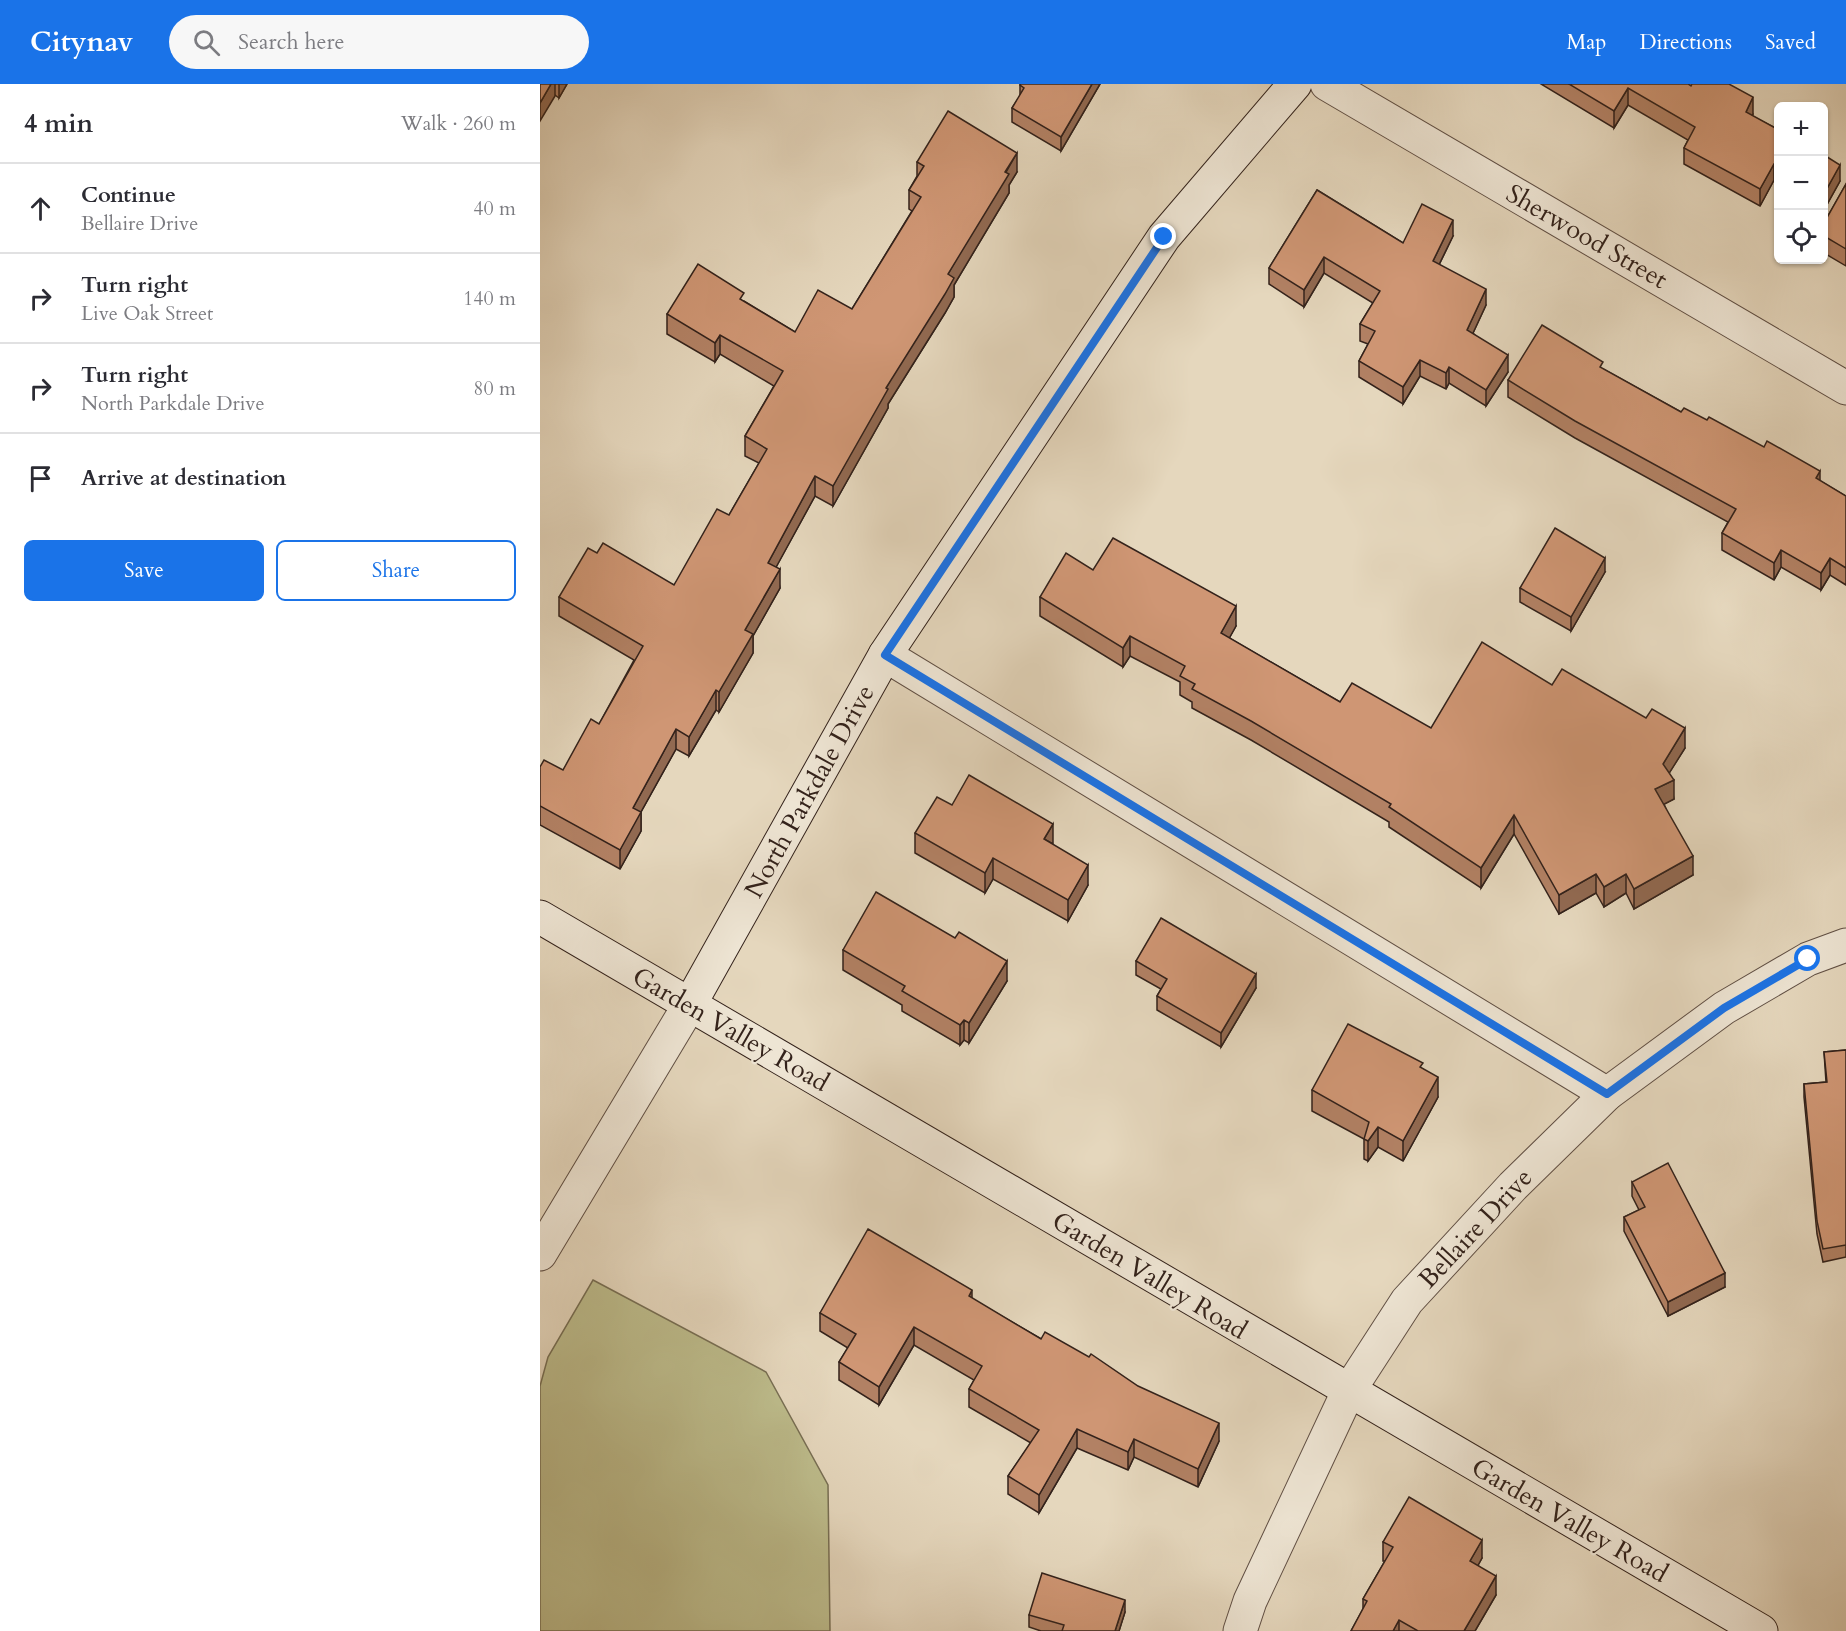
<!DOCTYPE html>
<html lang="en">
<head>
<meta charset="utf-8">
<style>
  :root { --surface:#fff; --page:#f7f7f7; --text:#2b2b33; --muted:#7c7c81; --line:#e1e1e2; --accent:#1a73e8 }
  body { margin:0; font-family:Cardo,serif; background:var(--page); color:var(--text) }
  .controls { position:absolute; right:18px; top:18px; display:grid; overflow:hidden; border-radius:9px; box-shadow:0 2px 4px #0004 }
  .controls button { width:54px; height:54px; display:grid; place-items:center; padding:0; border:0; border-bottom:2px solid var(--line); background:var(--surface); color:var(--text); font:30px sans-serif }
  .stop { position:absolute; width:18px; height:18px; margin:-14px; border:4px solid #1a73e8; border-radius:50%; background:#fff }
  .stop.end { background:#1a73e8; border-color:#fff; box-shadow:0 2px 6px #0008 }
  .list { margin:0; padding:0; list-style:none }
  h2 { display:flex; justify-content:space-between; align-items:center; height:78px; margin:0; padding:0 24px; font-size:26px }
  h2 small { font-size:20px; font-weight:400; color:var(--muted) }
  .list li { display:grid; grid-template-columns:39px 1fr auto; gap:18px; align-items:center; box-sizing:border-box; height:90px; padding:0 24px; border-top:2px solid var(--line) }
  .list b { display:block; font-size:22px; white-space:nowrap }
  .list p { margin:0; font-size:20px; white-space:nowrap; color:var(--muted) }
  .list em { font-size:20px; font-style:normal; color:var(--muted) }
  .actions { display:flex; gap:12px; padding:18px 24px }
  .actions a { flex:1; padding:14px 0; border:2px solid var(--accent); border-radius:9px; text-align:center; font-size:21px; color:var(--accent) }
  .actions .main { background:var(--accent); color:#fff }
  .icon { flex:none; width:33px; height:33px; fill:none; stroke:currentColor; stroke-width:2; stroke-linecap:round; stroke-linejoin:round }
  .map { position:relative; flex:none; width:1306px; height:1547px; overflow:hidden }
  header { display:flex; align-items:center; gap:36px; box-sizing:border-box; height:84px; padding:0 30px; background:var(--accent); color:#fff }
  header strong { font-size:28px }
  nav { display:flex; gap:33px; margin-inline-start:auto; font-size:21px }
  .search { width:420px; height:54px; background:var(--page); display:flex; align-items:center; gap:15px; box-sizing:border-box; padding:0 21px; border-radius:33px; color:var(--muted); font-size:22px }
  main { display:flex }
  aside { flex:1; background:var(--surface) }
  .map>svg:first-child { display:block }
</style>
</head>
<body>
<header>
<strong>Citynav</strong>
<div class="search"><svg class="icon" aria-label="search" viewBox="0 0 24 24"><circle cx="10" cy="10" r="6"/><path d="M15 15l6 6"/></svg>Search here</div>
<nav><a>Map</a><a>Directions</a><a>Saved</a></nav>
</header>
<main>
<aside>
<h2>4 min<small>Walk · 260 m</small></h2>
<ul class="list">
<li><svg class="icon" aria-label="ahead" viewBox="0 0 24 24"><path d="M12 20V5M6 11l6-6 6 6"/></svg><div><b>Continue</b><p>Bellaire Drive</p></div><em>40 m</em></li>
<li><svg class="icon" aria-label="right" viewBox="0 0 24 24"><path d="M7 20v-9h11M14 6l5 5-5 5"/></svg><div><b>Turn right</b><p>Live Oak Street</p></div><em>140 m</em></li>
<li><svg class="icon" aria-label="right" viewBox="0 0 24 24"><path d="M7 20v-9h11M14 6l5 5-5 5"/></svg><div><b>Turn right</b><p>North Parkdale Drive</p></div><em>80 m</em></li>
<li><svg class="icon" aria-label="arrive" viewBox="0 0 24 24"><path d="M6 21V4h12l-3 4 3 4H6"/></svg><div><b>Arrive at destination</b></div></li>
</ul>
<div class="actions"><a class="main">Save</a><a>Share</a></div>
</aside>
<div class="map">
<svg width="1306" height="1547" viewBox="0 0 1306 1547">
  <rect width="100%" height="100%" fill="#e5d7bd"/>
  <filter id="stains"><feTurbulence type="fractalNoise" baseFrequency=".00333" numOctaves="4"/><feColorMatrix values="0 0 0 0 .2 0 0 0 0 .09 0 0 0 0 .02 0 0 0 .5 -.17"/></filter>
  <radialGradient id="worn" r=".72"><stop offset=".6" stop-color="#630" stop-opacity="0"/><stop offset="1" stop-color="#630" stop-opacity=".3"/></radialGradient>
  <polygon fill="#bdbc8c" stroke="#786f54" stroke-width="1.5" points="53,1196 226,1288 288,1401 290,1547 0,1547 0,1302 8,1273"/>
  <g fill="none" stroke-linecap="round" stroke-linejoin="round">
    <defs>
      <g id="street">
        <polyline points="787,0 1306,304"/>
        <polyline points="345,571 1067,1010"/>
        <polyline points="0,1170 150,920"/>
        <polyline points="700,1547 710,1517 808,1308 867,1217 973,1102 1067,1010 1184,924 1268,875 1306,861"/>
      </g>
      <g id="secondary">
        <polyline points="0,833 1221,1547"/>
        <polyline points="150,920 345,571 624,153 755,0"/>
      </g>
    </defs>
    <use href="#street" stroke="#604f44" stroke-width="35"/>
    <use href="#secondary" stroke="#33221b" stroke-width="35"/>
    <use href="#street" stroke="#eee5d4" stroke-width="33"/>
    <use href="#secondary" stroke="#eee5d4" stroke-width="33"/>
  </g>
  <g fill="#b28164" stroke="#33221b" stroke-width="1.5">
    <polygon points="0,0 27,0 19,14"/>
    <polygon points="560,0 521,67 472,38 472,24 480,12 480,1"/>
    <polygon points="1001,0 1148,0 1213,30 1212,32 1239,46 1239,99 1234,96 1220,122 1144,80 1144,64 1148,56 1088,21 1074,44"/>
    <polygon points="1284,71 1300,97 1285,124 1284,124"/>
    <polygon points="377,78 477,88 469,101 469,109 414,201 414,213 405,229 348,320 348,324 293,422 275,412 236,483 240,504 213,552 213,569 179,628 176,626 149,672 136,665 101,728 101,747 80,785 0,741 0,683 23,686 59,640 94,576 19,532 19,513 57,469 134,501 189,431 219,379 205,372 205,352 234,302 180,270 175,278 127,250 127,230 204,217 255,248 312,225 372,127 369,125 369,106 377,92"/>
    <polygon points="1306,100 1306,182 1284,169 1284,139"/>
    <polygon points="777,106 863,159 913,152 899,181 946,221 933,249 968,288 946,322 909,299 906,305 880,292 863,320 819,293 819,277 828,260 820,257 820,240 833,219 784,189 764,223 729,200 729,184"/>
    <polygon points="1063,285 1141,328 1280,397 1306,412 1306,501 1290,491 1281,506 1241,483 1234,496 1182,466 1182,449 1188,438 1035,354 968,313 968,296"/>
    <polygon points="553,486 696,542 689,554 800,618 891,644 1012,601 1145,664 1129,689 1134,715 1124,720 1153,791 1094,825 1086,809 1064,823 1056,809 1019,830 974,750 941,804 849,743 849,738 711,656 652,624 652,618 640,611 640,598 590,572 583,583 500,532 500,513"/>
    <polygon points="1065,488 1031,547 980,518 980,504"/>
    <polygon points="412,721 512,760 548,801 528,837 453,795 445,809 375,769 375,749"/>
    <polygon points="303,866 467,897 429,959 424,956 420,961 362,927 362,921 303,886"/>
    <polygon points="596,877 716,904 681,963 617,926 617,912 621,905 596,891"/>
    <polygon points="1306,966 1306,1173 1283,1178 1277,1150 1264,1013 1264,1000 1286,998 1284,968"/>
    <polygon points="883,985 898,1013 863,1077 838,1063 828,1077 824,1075 824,1055 772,1027 772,1006"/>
    <polygon points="1092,1098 1185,1203 1128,1232 1084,1147 1084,1133 1099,1126 1092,1112"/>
    <polygon points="432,1215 679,1357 658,1403 594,1373 588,1386 537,1364 499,1429 468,1410 468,1392 491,1359 429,1323 429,1305 434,1296 374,1261 339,1321 299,1296 299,1278 308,1264 280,1247 280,1229"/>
    <polygon points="843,1458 942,1474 938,1481 956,1511 935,1547 811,1547 823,1525 823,1515 845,1477 843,1477"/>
    <polygon points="585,1528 579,1547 501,1547 489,1543 489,1531"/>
  </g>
  <g fill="#916951" stroke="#33221b" stroke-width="1.5">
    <polygon points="11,0 15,0 15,12 0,37 0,19"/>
    <polygon points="19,0 27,0 19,14"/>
    <polygon points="552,0 560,0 521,67 521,53"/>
    <polygon points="1088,4 1088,21 1074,44 1074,27"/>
    <polygon points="1213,13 1213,30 1206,44 1206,28"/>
    <polygon points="477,69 477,88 469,101 469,109 414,201 414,213 405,229 348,320 348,324 293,422 293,402 408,190"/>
    <polygon points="1234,80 1234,96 1220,122 1220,105"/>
    <polygon points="1300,81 1300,97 1285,124 1285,108"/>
    <polygon points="913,136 913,152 893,193 893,177"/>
    <polygon points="784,173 784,189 764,223 764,206"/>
    <polygon points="946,205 946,221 927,262 927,246"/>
    <polygon points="180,251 180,270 175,278 175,259"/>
    <polygon points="968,271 968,288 946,322 946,306"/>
    <polygon points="880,276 880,292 863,320 863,303"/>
    <polygon points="909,283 909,299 906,305 906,289"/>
    <polygon points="1280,387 1280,404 1276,394"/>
    <polygon points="275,392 275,412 228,498 228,479"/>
    <polygon points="1241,466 1241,483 1234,496 1234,479"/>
    <polygon points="1065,474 1065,488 1031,547 1031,533"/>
    <polygon points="1290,474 1290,491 1281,506 1281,489"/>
    <polygon points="240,485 240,504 213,552 213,569 179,628 179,608 205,546"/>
    <polygon points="696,522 696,542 681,569 681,549"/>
    <polygon points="590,552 590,572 583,583 583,564"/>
    <polygon points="176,606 176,626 149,672 149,653"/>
    <polygon points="1145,644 1145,664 1123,699 1123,680"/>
    <polygon points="136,645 136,665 101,728 101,747 80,785 80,766 93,724"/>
    <polygon points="1134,696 1134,715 1115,725 1115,705"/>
    <polygon points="974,731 974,750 941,804 941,784"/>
    <polygon points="513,740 513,760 504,755"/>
    <polygon points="1153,772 1153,791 1094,825 1094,805"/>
    <polygon points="453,774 453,795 445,809 445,789"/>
    <polygon points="548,781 548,801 528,837 528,816"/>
    <polygon points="1056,790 1056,809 1019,830 1019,811"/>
    <polygon points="1086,790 1086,809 1064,823 1064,803"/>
    <polygon points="467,877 467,897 429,959 429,939"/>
    <polygon points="716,890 716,904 681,963 681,949"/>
    <polygon points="424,936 424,956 420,961 420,941"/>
    <polygon points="898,993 898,1013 863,1077 863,1057"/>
    <polygon points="838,1043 838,1063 828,1077 828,1057"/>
    <polygon points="1185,1189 1185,1203 1128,1232 1128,1218"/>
    <polygon points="432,1206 432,1224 429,1212"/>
    <polygon points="374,1243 374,1261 339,1321 339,1303"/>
    <polygon points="679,1339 679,1357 658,1403 658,1385"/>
    <polygon points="537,1345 537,1364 499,1429 499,1411"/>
    <polygon points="594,1355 594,1373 588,1386 588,1368"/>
    <polygon points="942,1456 942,1474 930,1496 930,1477"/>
    <polygon points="956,1492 956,1511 935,1547 924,1547"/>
    <polygon points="585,1516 585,1528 579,1547 575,1547"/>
    <polygon points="859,1536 859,1547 853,1547"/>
  </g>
  <g fill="#cf9674" stroke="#33221b" stroke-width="1.5">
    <polygon points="0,0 11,0 0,19"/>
    <polygon points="480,0 552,0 521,53 472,24 484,4 480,1"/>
    <polygon points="1029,0 1148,0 1151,2 1152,0 1189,0 1213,13 1206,28 1239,46 1239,82 1234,80 1220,105 1144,64 1155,43 1088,4 1074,27"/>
    <polygon points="408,27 477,69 465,88 469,90 408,190 414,194 405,210 346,304 348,305 293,402 275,392 228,479 240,485 205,546 213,550 179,608 176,606 149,653 136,645 93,724 101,728 80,766 0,722 0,683 4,676 23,686 51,635 59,640 103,562 19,513 48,464 57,469 63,459 134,501 177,425 189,431 227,365 205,352 243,287 180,251 175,259 127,230 158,180 204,209 200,215 255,248 278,206 312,225 381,113 369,106 384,82 377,78"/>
    <polygon points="1284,71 1300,81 1285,108 1284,107"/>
    <polygon points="1306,100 1306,165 1284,152 1284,139"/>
    <polygon points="777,106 863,159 882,120 913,136 893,177 946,205 927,246 968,271 946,306 909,283 906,289 880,276 863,303 819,277 835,247 820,240 840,207 784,173 764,206 729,184"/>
    <polygon points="1002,241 1063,278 1060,283 1141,328 1144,324 1167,336 1169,333 1224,363 1227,357 1280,387 1276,394 1306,412 1306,484 1290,474 1281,489 1241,466 1234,479 1182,449 1196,425 1035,337 968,296"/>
    <polygon points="1015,444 1065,474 1031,533 980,504"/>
    <polygon points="573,454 696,522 681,549 800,618 812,599 891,644 942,558 1012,601 1022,585 1106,634 1112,625 1145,644 1123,680 1134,696 1115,705 1153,772 1094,805 1086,790 1064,803 1056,790 1019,811 974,731 941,784 849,723 851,720 711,637 652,605 655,600 640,592 645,582 590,552 583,564 500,513 526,469 553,486"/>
    <polygon points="429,691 513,740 504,755 548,781 528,816 453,774 445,789 375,749 397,713 412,721"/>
    <polygon points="336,808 415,854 419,848 467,877 429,939 424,936 420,941 362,907 365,902 303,866"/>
    <polygon points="621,834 716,890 681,949 617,912 627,895 596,877"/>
    <polygon points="808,940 883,979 880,983 898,993 863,1057 838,1043 828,1057 824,1055 829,1038 772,1006"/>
    <polygon points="1306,966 1306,1161 1283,1165 1277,1137 1264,1000 1287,998 1284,968"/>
    <polygon points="1128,1079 1185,1189 1128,1218 1084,1133 1105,1123 1092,1098"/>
    <polygon points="328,1145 432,1206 429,1212 501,1255 505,1248 549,1273 551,1270 598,1302 679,1339 658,1385 594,1355 588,1368 537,1345 499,1411 468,1392 499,1346 429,1305 442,1282 374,1243 339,1303 299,1278 316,1250 280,1229"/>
    <polygon points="869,1413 942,1456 930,1477 956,1492 924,1547 878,1547 859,1536 853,1547 811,1547 827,1517 823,1515 853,1463 843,1458"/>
    <polygon points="502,1489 585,1516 575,1547 522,1547 524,1541 489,1531"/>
  </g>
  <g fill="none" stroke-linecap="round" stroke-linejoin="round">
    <polyline stroke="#1a73e8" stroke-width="8" points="624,153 345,571 1067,1010 1184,924 1268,875"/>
  </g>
  <g text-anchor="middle" stroke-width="4.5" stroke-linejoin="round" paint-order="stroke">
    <g font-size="26" fill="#33221b" stroke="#eee5d4">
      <text transform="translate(1047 152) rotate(30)" y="9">Sherwood Street</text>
      <text transform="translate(269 707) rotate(-61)" y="9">North Parkdale Drive</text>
      <text transform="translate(191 945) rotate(30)" y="9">Garden Valley Road</text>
      <text transform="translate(935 1144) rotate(-47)" y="9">Bellaire Drive</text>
      <text transform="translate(610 1191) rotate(31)" y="9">Garden Valley Road</text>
      <text transform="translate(1030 1436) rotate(30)" y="9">Garden Valley Road</text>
    </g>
  </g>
  <rect width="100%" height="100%" filter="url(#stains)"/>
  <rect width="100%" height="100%" fill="url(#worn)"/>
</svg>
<div class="controls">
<button>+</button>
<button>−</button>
<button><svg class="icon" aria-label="locate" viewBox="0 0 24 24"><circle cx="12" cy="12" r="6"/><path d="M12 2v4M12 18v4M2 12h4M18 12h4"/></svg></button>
</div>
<div class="stop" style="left:1268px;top:875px"></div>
<div class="stop end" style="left:624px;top:153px"></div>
</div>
</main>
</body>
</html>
